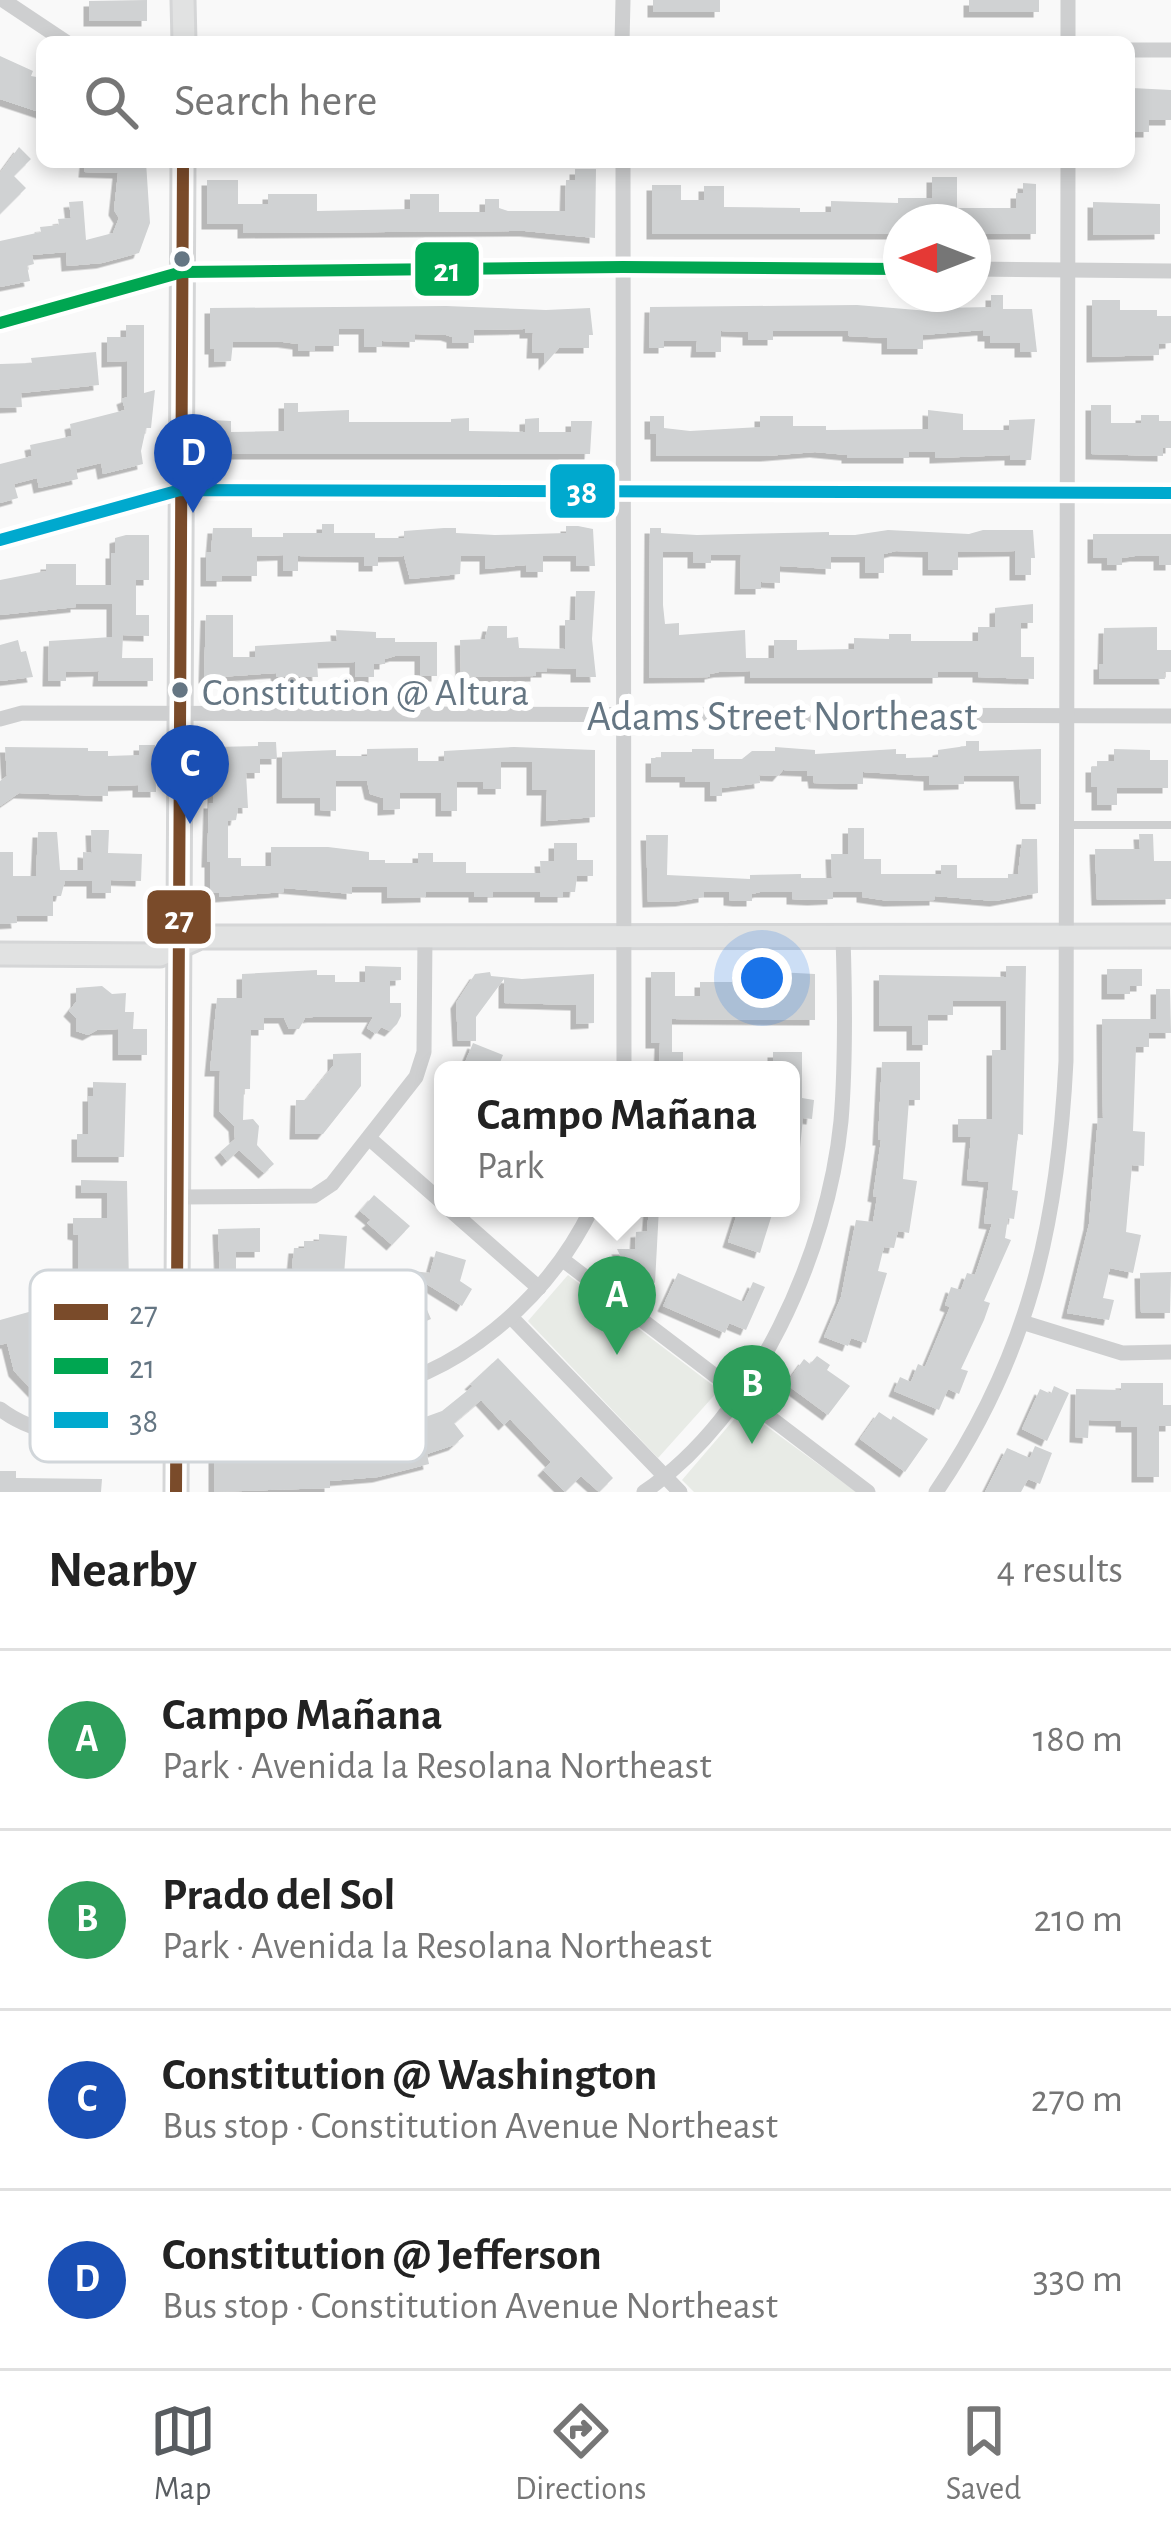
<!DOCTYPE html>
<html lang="en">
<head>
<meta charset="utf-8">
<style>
  :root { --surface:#fff; --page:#f6f6f6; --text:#222; --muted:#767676; --line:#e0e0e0; --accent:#585c60 }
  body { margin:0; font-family:"Alegreya Sans",sans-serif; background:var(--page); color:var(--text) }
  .compass { position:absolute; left:883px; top:204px; width:108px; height:108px; border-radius:50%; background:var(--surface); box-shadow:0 6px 18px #0003; rotate:270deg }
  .you { position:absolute; left:762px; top:978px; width:42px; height:42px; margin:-30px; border:9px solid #fff; border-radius:50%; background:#1a73e8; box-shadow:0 0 0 18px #1a73e833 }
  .badge { display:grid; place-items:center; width:78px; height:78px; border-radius:50%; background:var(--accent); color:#fff; font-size:39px; font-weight:700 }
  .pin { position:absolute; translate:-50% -99px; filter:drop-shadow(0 3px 6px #0008) }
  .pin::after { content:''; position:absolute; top:63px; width:42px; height:36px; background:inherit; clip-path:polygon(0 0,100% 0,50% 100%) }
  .popup { position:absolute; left:434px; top:1061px; width:366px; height:156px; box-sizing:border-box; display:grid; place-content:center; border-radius:18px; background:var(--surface); filter:drop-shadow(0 3px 9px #0005); font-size:39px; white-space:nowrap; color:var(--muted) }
  .popup b { font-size:45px; color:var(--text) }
  .popup::after { content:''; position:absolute; left:50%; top:100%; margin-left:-24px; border:24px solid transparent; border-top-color:var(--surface) }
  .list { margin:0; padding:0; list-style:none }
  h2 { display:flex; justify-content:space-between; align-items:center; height:156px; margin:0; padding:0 48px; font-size:51px }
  h2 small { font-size:39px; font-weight:400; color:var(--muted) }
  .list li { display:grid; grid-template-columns:78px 1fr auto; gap:36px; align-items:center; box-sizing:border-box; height:180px; padding:0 48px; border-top:3px solid var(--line) }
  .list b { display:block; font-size:45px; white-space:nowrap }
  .list p { margin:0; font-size:39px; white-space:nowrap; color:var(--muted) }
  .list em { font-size:39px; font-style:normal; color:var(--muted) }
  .icon { flex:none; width:66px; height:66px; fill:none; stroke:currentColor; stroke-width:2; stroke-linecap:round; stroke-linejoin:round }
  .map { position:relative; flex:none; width:1171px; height:1492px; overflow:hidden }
  .search { position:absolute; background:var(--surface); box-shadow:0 6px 18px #0003; left:36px; right:36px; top:36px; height:132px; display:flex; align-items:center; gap:30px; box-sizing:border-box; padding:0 42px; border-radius:18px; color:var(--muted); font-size:45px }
  .sheet { height:876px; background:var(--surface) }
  nav { display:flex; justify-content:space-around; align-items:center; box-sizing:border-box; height:168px; border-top:3px solid var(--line); background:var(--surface); font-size:33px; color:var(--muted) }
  nav a { display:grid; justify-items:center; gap:6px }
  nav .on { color:var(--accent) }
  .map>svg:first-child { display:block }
</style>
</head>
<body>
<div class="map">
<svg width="1171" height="1492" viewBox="0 0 1171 1492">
  <defs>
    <filter id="shadow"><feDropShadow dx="-5.5" dy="5.5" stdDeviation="0" flood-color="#0004"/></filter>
  </defs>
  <rect width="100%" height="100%" fill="#f9f9f9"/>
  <g fill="#e8ebe6">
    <polygon points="568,1275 719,1390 658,1458 528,1321"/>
    <polygon points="743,1409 855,1491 856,1492 694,1492 682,1480"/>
  </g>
  <g fill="#d0d2d3" filter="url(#shadow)">
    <polygon points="147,0 147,21 89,21 89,1"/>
    <rect x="653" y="0" width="67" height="12"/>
    <rect x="969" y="0" width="70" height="12"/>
    <polygon points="0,56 33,71 31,76 42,78 42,113 0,99"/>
    <polygon points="1132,88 1171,90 1171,120 1149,120 1149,132 1132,132"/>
    <polygon points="19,147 31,159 14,176 26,188 0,214 0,173"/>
    <polygon points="85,162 146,162 150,223 139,253 102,263 67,266 66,252 32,255 34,264 27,266 30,281 0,287 0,241 41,232 40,227 59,225 58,219 71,218 69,202 83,201 86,240 113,233 119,218 114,210 118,173 84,172"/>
    <polygon points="575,169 596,169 595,238 525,231 243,233 243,224 207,224 207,180 238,180 238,204 268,204 268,194 317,194 317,211 410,209 410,194 439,194 439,212 485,212 485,199 499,199 499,208 508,211 565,211 566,180 575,180"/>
    <polygon points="932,177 957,177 957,208 1016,208 1016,193 1023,193 1023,183 1036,184 1036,234 973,234 973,222 901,222 901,234 652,234 652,185 681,185 681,200 704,200 704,186 724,186 724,207 800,208 800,212 831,212 831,201 898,203 898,198 932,198"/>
    <polygon points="1093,202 1160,204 1160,234 1093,235"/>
    <polygon points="991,295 1003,295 1003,309 1032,309 1037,352 1020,352 1020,343 990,343 990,336 983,336 983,330 923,335 923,349 887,349 887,338 848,336 848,331 773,331 773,340 748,340 748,332 721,331 721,352 696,352 697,341 664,341 664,348 649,348 650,307 857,305 941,312 940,308 991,307"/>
    <polygon points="1092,300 1120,300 1120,310 1157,310 1157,316 1171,316 1171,343 1159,344 1159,355 1092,357"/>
    <polygon points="446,306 546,310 590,308 593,335 589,335 589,348 559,348 544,365 544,353 532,353 533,333 525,333 525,329 474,330 474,343 452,343 452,337 446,335 415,334 415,342 382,341 382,347 364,347 364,329 339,329 339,346 315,346 315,351 298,351 298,344 283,342 233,342 231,361 214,362 214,349 210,349 210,308"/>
    <polygon points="126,325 144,325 144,393 155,390 151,428 146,428 141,451 143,464 103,474 101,463 76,469 78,479 39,488 37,478 14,484 18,498 0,503 0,464 32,456 30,445 72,436 70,424 125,410 122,399 127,397 127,361 107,362 107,337 126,337"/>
    <polygon points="96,352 99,385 21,393 22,407 0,408 0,364 32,363 31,358"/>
    <polygon points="284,403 298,403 298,412 349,410 349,422 451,422 451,419 469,418 469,431 525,432 525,419 539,418 539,432 571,432 571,421 592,421 590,454 211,454 211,420 231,421 231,432 284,431"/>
    <polygon points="1091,405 1111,405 1111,423 1141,423 1141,415 1159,415 1159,421 1171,421 1171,448 1163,448 1163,456 1091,454"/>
    <polygon points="928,410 963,414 963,430 1009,430 1009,420 1035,419 1031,460 1010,460 1010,455 935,458 935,452 909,452 909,458 847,458 847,455 815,452 766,456 656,456 656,434 650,434 650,416 664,416 664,428 690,431 760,427 760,416 793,416 793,426 826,426 826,430 928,429"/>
    <polygon points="322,524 334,524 334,533 375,533 375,538 404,538 404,531 444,528 456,528 456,533 495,535 566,533 566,526 578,526 593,529 595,566 576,566 576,556 543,556 543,572 526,572 526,565 485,569 485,556 461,556 460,574 410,579 404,556 378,557 378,566 364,566 364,557 298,556 298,571 283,571 283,555 257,556 257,576 222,576 222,581 206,581 206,552 211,552 213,528 252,528 252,537 283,537 283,533 322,533"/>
    <polygon points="650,528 661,528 661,533 697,535 829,532 829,535 855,535 888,530 969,534 983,530 1033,530 1035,558 1031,558 1031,575 1015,575 1015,551 958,552 958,570 928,570 928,552 896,551 884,554 884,573 865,573 865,557 831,557 831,569 780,566 780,583 761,582 761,589 740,589 741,555 711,555 711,563 693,563 693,552 663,552 663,605 665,624 679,623 679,635 745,630 746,658 774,658 774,640 797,640 797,650 854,649 854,638 889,639 889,634 911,634 911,641 978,641 978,627 995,627 995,608 1033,604 1033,623 1021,623 1021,657 1034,657 1034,679 978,677 978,672 938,672 938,678 750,678 750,671 719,672 710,674 710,677 649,678"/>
    <polygon points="1093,534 1171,534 1171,565 1159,565 1159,556 1135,556 1122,558 1122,565 1107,565 1107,558 1093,558"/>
    <polygon points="126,535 149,535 149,580 136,580 136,615 149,615 149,636 123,635 122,658 153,658 153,681 98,681 99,671 66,672 66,681 48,681 49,641 112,637 112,604 76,604 76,607 0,615 0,580 46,571 46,564 76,564 76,585 111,585 111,553 115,553 115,538"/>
    <polygon points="576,591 595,591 592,639 596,677 576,677 576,669 547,668 547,672 536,672 536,676 461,677 460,640 485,639 488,626 507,626 507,638 518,637 519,648 565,649 565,620 575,620"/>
    <polygon points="206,615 233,615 233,657 255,657 255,646 337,641 336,630 376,632 376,638 395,638 395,642 437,642 437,676 420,676 420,656 395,656 385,659 385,664 374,664 374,677 355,677 355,662 317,663 318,677 277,677 276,673 204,678"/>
    <polygon points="1157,627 1157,650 1171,650 1171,672 1164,672 1165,679 1099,679 1099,664 1103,664 1104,628"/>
    <polygon points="18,640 21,652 26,651 33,677 0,681 0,645"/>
    <polygon points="966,741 979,741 979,751 1041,749 1041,804 1021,804 1019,776 964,776 964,784 929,785 929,776 863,772 863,784 846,784 814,783 813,776 807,776 807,771 783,770 778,776 759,775 760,783 722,788 722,796 710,796 710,782 685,782 685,777 651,777 651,758 661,758 661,752 692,752 692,749 714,749 714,759 742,759 752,751 775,751 775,747 815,750 815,754 896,749 896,754 906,754 906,758 938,757 938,750 966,746"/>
    <polygon points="258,742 276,742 277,759 260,759 260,773 246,773 248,808 238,808 236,820 228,821 228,858 241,858 241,866 271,866 271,847 328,847 369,852 369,860 385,860 385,863 418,863 418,853 433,853 433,862 466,862 466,873 541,873 540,861 554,861 554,843 577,843 577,860 593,860 593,876 577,876 575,892 563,892 563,897 540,897 540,892 493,892 493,897 474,897 474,892 426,892 426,897 387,898 387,887 352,887 352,894 284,888 284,892 219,897 219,893 210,893 210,862 207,862 209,803 213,803 213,751 216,747 258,746"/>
    <polygon points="139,745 155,745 156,792 138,792 138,785 108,786 108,796 19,793 0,806 0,781 7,776 5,747 88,748 88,751 108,751 108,756 139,755"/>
    <polygon points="514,747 595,750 595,817 546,821 547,790 532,790 532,762 501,762 501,789 483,789 483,782 457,782 457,811 441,811 441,793 400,793 400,809 383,810 383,798 370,794 367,781 336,781 336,811 320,810 320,798 282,798 282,752 336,750 336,756 367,756 367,749 418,748 418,761 444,761 444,751"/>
    <polygon points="1114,749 1150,750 1150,760 1168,760 1168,788 1117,788 1117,805 1097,805 1097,787 1091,787 1091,767 1097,767 1097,761 1114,761"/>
    <polygon points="848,828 864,828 864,859 881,859 881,874 941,874 941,865 957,865 957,878 1008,878 1008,874 1018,874 1022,839 1037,839 1038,893 995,901 935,896 935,900 889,901 862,897 862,892 833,892 833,899 813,900 792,899 792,892 760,892 752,894 752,901 738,901 729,900 729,892 704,892 704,897 681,901 648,902 646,835 668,835 667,875 750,879 750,875 801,874 801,878 832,878 831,854 848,854"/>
    <polygon points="91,830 109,830 108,853 142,854 141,881 111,880 111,893 92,893 92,881 65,881 61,896 53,896 53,916 16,916 17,923 0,924 0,852 13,852 13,876 36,876 38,832 57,832 60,870 83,870 83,852 92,853"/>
    <polygon points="1139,834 1153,834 1154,861 1171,861 1171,899 1097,900 1095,849 1140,849"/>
    <polygon points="365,966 401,967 401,980 390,981 390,1003 401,1003 401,1016 397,1024 390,1031 381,1027 376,1034 367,1028 373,1017 313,1017 305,1018 299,1029 289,1029 284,1018 264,1018 264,1030 251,1030 250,1089 244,1089 243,1120 253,1119 259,1126 257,1145 274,1164 264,1173 239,1150 227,1161 220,1152 235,1139 234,1126 219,1111 220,1071 210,1071 217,998 242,998 242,974 317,970 317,975 335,975 335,982 365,982"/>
    <polygon points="1006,966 1026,966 1023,1135 1018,1134 1012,1190 1018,1191 1014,1219 1008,1218 1005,1238 1011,1240 984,1301 990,1303 984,1320 961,1369 968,1371 959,1394 948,1389 939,1410 894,1391 900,1377 911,1382 918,1364 925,1367 950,1307 945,1305 951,1287 961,1290 967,1273 975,1275 992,1224 984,1223 989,1182 967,1180 971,1137 958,1137 958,1119 992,1119 992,1050 1006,1050 1006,1001 953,1001 953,1015 928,1015 928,1045 912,1045 912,1026 879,1026 879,975 1006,977"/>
    <polygon points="1107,969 1142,969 1142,986 1130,986 1130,994 1107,994"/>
    <polygon points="738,970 815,974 815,1020 672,1019 672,1052 683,1052 683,1070 659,1070 660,1043 651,1043 651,972 675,972 675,996 700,996 700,982 738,982"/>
    <polygon points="490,972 491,976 522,979 594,974 594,1023 576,1024 576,1005 504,1003 504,979 476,1017 476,1041 458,1041 456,1003 475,974"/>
    <polygon points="102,986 112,994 126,993 125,1012 134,1012 133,1029 147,1029 147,1055 118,1055 118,1029 97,1030 88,1035 76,1031 76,1018 69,1011 76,1002 76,988"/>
    <polygon points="1156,989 1170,989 1171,1033 1149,1033 1149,1047 1136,1047 1133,1131 1145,1132 1144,1166 1132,1165 1126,1232 1141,1235 1133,1273 1110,1268 1103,1298 1114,1300 1109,1320 1067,1313 1089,1224 1098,1118 1103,1118 1102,1019 1156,1019"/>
    <polygon points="473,1043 503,1055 497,1070 462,1070"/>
    <polygon points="773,1052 802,1052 802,1098 814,1100 812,1119 803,1118 799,1158 791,1157 791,1070 773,1070"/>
    <polygon points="361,1053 361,1086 323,1134 295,1134 296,1100 306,1100 333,1066 333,1054"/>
    <polygon points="882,1062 920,1062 920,1100 909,1100 903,1179 917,1181 909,1233 898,1231 894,1248 884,1247 878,1271 887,1273 866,1343 851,1338 848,1346 824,1337 841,1297 856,1220 873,1222 877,1197 873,1196 881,1140 878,1140"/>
    <polygon points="93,1082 126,1083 124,1157 77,1157 77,1134 88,1134 88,1096 93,1096"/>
    <polygon points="81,1180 127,1181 129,1285 118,1285 118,1315 90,1315 91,1285 78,1284 78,1235 73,1234 73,1218 107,1218 107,1193 81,1193"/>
    <polygon points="374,1195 410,1226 392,1245 367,1223 371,1220 360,1211"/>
    <polygon points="649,1208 659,1208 655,1283 628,1272 617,1249 635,1249 636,1232 647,1231"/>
    <polygon points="739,1208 774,1208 760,1253 728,1242"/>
    <polygon points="260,1228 260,1252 236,1252 236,1276 244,1276 244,1297 256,1298 256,1333 270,1333 270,1339 277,1338 276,1366 234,1361 234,1367 215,1366 214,1300 218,1300 220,1275 218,1229"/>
    <polygon points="319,1234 347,1236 344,1275 292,1268 294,1248 304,1248 304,1241 319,1241"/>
    <polygon points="436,1251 466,1260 460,1281 472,1289 462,1306 404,1270 430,1273"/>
    <polygon points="1171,1272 1170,1313 1141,1313 1140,1273"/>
    <polygon points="678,1273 744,1302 753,1282 765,1287 746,1330 729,1323 725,1333 663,1306"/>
    <polygon points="402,1274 407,1286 415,1282 431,1319 397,1334 394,1327 348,1337 349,1342 327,1349 326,1355 300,1355 300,1347 292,1347 293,1299 306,1301 305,1324 348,1317 343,1293"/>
    <polygon points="43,1308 50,1333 71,1354 34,1392 14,1371 7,1343 0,1345 0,1320"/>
    <polygon points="114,1334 134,1334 133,1399 80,1399 80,1366 113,1366"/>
    <polygon points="817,1356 830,1365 827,1370 850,1386 828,1415 786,1384 804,1359 810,1364"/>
    <polygon points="498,1358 613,1478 599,1492 581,1476 565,1492 543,1470 551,1462 510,1419 504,1425 481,1400 454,1423 464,1436 454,1445 427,1454 429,1464 378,1477 330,1481 330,1488 214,1492 214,1424 272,1425 272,1441 307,1441 307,1463 340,1463 338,1443 347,1442 346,1433 392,1429 390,1423 405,1420 406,1424 442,1411 473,1386 470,1384"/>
    <polygon points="1121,1383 1163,1383 1163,1405 1171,1405 1171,1426 1159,1426 1159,1477 1137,1477 1137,1427 1121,1427 1121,1421 1089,1420 1088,1438 1075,1437 1076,1389 1121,1390"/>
    <polygon points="1054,1386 1069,1393 1047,1441 1022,1429 1040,1389 1051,1394"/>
    <polygon points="879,1412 891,1420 893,1416 928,1439 905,1472 860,1439"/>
    <polygon points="1035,1446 1052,1453 1040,1484 1028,1479 1021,1492 985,1492 1007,1448 1030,1458"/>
    <polygon points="0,1471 16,1471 16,1478 102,1479 101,1492 0,1492"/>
  </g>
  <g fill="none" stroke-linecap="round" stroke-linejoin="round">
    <defs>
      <g id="secondary">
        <polyline points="183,0 184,42"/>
        <polyline points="0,954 160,955 200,937 1171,936"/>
        <polyline points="176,1492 183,162"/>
      </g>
    </defs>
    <use href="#secondary" stroke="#d5d6d7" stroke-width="27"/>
    <polyline stroke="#cecfd0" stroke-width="8" points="1066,825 1171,825"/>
    <g stroke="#cecfd0" stroke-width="15">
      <polyline points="3,0 66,42"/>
      <polyline points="1068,0 1068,42"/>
      <polyline points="622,42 623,0"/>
      <polyline points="1129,50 1171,50"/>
      <polyline points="623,162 624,1070"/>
      <polyline points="973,269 1171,271"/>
      <polyline points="0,323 182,272 623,267 901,269"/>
      <polyline points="0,540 180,490 1171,493"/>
      <polyline points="0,719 22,713 1171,716"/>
      <polyline points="370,1139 443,1203"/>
      <polyline points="181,1197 314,1196 332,1184 416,1077 424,1052 425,936"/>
      <polyline points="448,1208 539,1288"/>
      <polyline points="563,1260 868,1492"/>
      <polyline points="512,1318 680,1492"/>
      <polyline points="1025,1323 1122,1353 1171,1352"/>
      <path d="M 178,1395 C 236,1396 296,1402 354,1394 C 458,1378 547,1300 592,1208"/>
      <path d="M 0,1409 C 49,1447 118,1436 177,1439"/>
      <path d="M 644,1492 C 756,1416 828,1252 841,1121 C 846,1060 845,998 843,937"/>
      <path d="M 936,1492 C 1029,1355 1058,1224 1066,1061 L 1068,162"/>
    </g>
    <use href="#secondary" stroke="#e1e2e2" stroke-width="21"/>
    <defs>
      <polyline id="bus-1" points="176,1492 183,162"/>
      <polyline id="bus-2" points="0,323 182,272 623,267 901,269"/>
      <polyline id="bus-3" points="0,540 180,490 1171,493"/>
    </defs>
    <use href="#bus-1" stroke="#fff" stroke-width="21"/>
    <use href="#bus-2" stroke="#fff" stroke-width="21"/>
    <use href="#bus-3" stroke="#fff" stroke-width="21"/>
    <use href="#bus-1" stroke="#7a4b2a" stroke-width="12"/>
    <use href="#bus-2" stroke="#00a651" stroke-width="12"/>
    <use href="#bus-3" stroke="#00a9ce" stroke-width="12"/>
  </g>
  <g fill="#657683" stroke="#fff" stroke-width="4.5">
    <circle cx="182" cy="259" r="10"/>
    <circle cx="180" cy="690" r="10"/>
  </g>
  <g text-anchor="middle" stroke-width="12" stroke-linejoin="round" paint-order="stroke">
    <g font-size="39" fill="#657683" stroke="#fff" text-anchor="start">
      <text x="202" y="705">Constitution @ Altura</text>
    </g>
    <g font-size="42" fill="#657683" stroke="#fff">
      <text x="782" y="730">Adams Street Northeast</text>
    </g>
  </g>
  <rect x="30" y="1270" width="396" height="192" rx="18" fill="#fff" stroke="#d1d6da" stroke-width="3"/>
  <rect x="54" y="1304" width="54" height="16" fill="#7a4b2a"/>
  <rect x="54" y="1358" width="54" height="16" fill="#00a651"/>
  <rect x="54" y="1412" width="54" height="16" fill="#00a9ce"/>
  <g font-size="33" fill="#657683">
    <text x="129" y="1324">27</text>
    <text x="129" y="1378">21</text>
    <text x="129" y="1432">38</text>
  </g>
  <g stroke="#fff" stroke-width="4.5">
    <rect x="413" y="240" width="68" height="58" rx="12" fill="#00a651"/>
    <rect x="548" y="462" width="69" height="58" rx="12" fill="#00a9ce"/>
    <rect x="145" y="888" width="68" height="58" rx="12" fill="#7a4b2a"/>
  </g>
  <g font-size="33" text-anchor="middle" font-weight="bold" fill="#fff">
    <text x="447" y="281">21</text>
    <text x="582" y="503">38</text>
    <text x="179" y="929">27</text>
  </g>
</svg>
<svg class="compass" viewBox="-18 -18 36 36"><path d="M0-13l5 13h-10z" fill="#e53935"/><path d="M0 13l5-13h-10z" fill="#767676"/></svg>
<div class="you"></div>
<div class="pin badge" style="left:617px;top:1355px;background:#2e9e5b">A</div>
<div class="popup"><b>Campo Mañana</b>Park</div>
<div class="pin badge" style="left:752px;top:1444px;background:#2e9e5b">B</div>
<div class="pin badge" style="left:190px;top:824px;background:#1a4fb4">C</div>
<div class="pin badge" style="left:193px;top:513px;background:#1a4fb4">D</div>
<div class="search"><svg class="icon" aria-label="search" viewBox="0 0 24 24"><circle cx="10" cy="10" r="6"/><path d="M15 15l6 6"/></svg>Search here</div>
</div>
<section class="sheet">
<h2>Nearby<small>4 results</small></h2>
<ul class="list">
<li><span class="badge" style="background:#2e9e5b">A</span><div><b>Campo Mañana</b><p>Park · Avenida la Resolana Northeast</p></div><em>180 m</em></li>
<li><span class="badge" style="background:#2e9e5b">B</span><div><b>Prado del Sol</b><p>Park · Avenida la Resolana Northeast</p></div><em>210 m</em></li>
<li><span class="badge" style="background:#1a4fb4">C</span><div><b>Constitution @ Washington</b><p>Bus stop · Constitution Avenue Northeast</p></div><em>270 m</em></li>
<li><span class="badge" style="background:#1a4fb4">D</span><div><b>Constitution @ Jefferson</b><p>Bus stop · Constitution Avenue Northeast</p></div><em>330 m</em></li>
</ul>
</section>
<nav>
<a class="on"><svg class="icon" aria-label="map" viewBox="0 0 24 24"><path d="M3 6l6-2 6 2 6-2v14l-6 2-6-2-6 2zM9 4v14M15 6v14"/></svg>Map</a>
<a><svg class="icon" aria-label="directions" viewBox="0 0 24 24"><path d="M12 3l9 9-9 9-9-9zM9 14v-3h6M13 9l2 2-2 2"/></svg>Directions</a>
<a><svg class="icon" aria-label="saved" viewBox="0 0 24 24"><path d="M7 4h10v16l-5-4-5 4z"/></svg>Saved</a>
</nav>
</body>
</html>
